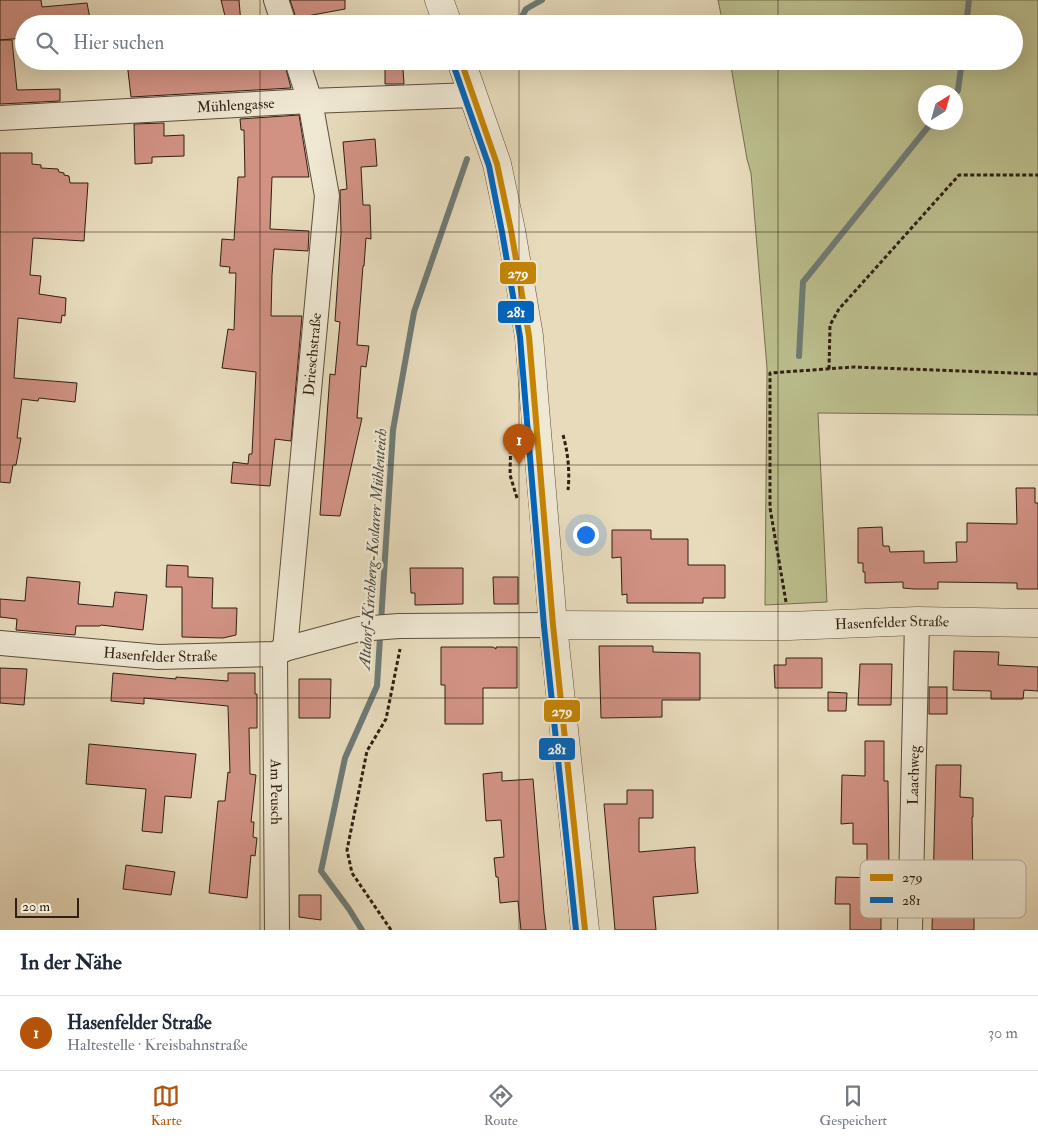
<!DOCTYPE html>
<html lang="de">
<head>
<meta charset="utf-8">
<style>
  :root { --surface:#fff; --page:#f6f6f7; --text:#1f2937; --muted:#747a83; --line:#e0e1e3; --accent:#b45309 }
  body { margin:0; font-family:"IM FELL Double Pica",serif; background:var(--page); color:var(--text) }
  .compass { position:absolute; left:918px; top:85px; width:45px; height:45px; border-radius:50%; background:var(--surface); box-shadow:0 5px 20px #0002; rotate:37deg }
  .scale { position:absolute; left:15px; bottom:12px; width:64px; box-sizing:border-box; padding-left:5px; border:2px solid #301f12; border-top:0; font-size:14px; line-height:18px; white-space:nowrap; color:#301f12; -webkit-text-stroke:4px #efe8d3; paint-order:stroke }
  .you { position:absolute; left:585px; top:534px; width:18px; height:18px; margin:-12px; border:4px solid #fff; border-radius:50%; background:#1a73e8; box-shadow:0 0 0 8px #1a73e833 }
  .badge { display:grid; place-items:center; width:32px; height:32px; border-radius:50%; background:var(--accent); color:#fff; font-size:16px; font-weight:700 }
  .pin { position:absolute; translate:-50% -41px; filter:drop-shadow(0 1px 2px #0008) }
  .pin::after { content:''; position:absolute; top:26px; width:18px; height:15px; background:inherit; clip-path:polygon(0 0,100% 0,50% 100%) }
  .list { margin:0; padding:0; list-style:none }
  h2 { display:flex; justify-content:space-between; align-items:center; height:65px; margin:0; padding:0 20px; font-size:21px }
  h2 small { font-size:16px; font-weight:400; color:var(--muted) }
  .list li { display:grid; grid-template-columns:32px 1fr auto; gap:15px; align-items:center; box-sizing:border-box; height:75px; padding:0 20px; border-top:1px solid var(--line) }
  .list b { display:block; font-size:19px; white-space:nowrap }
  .list p { margin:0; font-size:16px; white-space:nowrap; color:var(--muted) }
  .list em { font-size:16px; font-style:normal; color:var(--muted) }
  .icon { flex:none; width:28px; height:28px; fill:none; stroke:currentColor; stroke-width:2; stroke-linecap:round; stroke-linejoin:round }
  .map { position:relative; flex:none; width:1038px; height:930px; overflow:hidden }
  .search { position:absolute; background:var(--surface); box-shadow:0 5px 20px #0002; left:15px; right:15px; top:15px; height:55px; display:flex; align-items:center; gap:12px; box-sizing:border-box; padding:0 18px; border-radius:28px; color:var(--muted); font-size:19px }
  .sheet { height:140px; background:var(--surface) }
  nav { display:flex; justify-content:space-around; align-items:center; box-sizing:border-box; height:70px; border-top:1px solid var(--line); background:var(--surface); font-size:14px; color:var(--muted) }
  nav a { display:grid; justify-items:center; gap:2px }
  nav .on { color:var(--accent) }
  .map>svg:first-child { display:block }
</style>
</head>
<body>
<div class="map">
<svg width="1038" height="930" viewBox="0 0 1038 930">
  <rect width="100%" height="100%" fill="#e7dbbc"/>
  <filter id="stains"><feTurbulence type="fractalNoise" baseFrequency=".004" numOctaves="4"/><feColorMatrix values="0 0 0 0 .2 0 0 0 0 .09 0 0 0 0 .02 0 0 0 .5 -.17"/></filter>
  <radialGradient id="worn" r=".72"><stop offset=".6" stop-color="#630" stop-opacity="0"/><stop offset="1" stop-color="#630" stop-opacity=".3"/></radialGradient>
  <path fill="#bbbe8d" stroke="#766e50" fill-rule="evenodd" d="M 718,0 L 1038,0 L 1038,415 L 818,413 L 827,602 L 765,605 L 767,368 L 751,173 L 747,159 L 730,61 L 1014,61 L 1014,24 L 723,24 ZM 926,92 L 956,92 L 956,122 L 926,122 Z"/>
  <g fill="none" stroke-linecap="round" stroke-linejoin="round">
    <g stroke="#6e7b76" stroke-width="6">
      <polyline points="518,24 526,9 542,0"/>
      <polyline points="966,24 969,0"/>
      <polyline points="496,65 498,61"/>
      <polyline points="956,93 958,90 962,61"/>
      <polyline points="799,356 803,282 932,122"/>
      <polyline points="362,930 349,909 321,871 345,758 377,686 393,430 414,312 467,159"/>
    </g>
  </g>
  <g fill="#d19284" stroke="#301f12">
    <polygon points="0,0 41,0 42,7 87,3 91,24 24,24 24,38 0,40 12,40 17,90 60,89 60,101 0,104"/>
    <polygon points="221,0 239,0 241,24 227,24"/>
    <polygon points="290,0 345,0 345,9 296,18"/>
    <polygon points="140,61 284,61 291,88 131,97 127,62"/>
    <polygon points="385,69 403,69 404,84 385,84"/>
    <polygon points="299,115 309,177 272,177 270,229 309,231 308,251 274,249 272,275 271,316 302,316 291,441 275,439 270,486 231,483 233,462 248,464 249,454 252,454 256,372 222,368 228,329 234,330 236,273 229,273 230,267 220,266 222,239 234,240 238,177 245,177 244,130 241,130 240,119"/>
    <polygon points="164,123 164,136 184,135 184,156 152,157 152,163 135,164 134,124"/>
    <polygon points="375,139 377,166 361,167 363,205 370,205 371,239 366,238 364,266 363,266 357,345 369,346 366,367 361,366 357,418 362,418 340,516 320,515 330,374 335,375 340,322 335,321 341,233 340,190 347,189 343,142"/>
    <polygon points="0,153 32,153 32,164 41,165 41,168 58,169 59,172 64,173 64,175 69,176 70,183 88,183 84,241 33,238 30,275 41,276 39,294 66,298 65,316 62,315 61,323 18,318 14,378 77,383 75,402 39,398 38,401 22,399 17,438 21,438 16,465 13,465 10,483 0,482"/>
    <polygon points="1016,488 1035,488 1035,503 1038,503 1038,589 1017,589 1017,583 938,582 938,589 914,589 903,588 903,582 865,583 865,572 863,572 863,563 858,563 858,528 882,527 883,546 889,546 890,552 924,551 924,563 957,562 956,542 967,542 967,523 1017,524"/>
    <polygon points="612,530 651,530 651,539 688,539 688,565 725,565 725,598 703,598 703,603 627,603 627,594 622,595 621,557 612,558"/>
    <polygon points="167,565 188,566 188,577 213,578 212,608 237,608 236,635 223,638 182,637 182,587 166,587"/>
    <polygon points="410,568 463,568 463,604 415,605 415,593 411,593"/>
    <polygon points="27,577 80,582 78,604 113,607 115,592 147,595 143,630 101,625 100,626 76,626 75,635 16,630 17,619 0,617 0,599 25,601"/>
    <polygon points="493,577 518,577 518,604 494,604"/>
    <polygon points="599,646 653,646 653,652 700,653 700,700 662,700 662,717 601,718"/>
    <polygon points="441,647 493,647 496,649 496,647 517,647 517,688 483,688 483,724 445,724 445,685 441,685"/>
    <polygon points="954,651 999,652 998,665 1038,667 1038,691 1024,690 1023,699 991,699 991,691 953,690"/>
    <polygon points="786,658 822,658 822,688 775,688 774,665 786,665"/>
    <polygon points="860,664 892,664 891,705 858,705"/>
    <polygon points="0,668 27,669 24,705 0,703"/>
    <polygon points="113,673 176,679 176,677 228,681 228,673 255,673 255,694 257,694 257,728 249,728 250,774 256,775 251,822 254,822 253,837 257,838 255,856 251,855 247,898 209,893 218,801 225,801 228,772 230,773 228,706 144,698 144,704 111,701"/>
    <polygon points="299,679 331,679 330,718 299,718"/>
    <rect x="929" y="687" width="18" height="27"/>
    <polygon points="828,692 847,693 846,711 828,711"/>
    <polygon points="865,741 884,741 884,781 888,781 889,868 867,869 867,844 853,844 853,823 841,824 842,775 865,776"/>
    <polygon points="89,744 196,754 191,798 165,796 162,833 142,831 146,789 86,784"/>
    <polygon points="936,765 961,765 960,797 973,798 973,817 972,817 973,882 974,882 974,930 932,930"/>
    <polygon points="502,772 502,781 533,779 544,913 546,930 521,930 518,901 500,903 498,877 496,877 494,858 504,857 501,820 486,821 483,774"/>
    <polygon points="627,790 653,790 653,818 639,818 639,852 695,847 695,860 698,893 653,897 656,930 615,930 604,804 627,804"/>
    <polygon points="126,865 175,872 171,895 123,889"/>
    <polygon points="836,877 881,878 881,930 850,930 850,904 835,904"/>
    <polygon points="299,895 321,895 321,920 299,917"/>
  </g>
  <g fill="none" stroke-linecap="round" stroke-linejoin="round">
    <defs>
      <g id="minor">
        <polyline points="276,0 284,24"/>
        <path id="s1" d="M 0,118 L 310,101 L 473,95"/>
        <path id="s2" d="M 0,643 L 158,657 L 275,654 L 285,649 L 359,629 L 399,626 L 553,625"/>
        <path id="s3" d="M 285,649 L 327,196 L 310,101 L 297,61"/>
        <path id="s4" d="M 275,654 L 277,930"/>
        <path id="s5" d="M 910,930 L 917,621"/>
      </g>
      <g id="tertiary">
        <polyline points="439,0 448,24"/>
        <polyline points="461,61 497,164 511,230 529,336 553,625 585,930"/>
        <path id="s6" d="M 553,625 L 789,626 L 917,621 L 1038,623"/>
      </g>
    </defs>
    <use href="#minor" stroke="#5e4e3c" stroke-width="26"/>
    <use href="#tertiary" stroke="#5e4e3c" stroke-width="29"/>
    <g stroke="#301f12" stroke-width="3" stroke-dasharray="4 2.5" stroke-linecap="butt">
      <polyline points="829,369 830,325 839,309 959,175 1038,175"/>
      <polyline points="511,430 510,475 517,498"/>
      <path d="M 563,435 C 568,452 570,473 568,490"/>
      <polyline points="786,602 770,508 770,373 854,367 1038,374"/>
      <polyline points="391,930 352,873 347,850 367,751 386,719 400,649"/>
    </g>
    <use href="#minor" stroke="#efe8d3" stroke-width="24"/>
    <use href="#tertiary" stroke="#efe8d3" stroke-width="28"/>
    <defs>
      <polyline id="bus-1" points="461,61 497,164 511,230 529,336 553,625 585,930"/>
      <polyline id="bus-2" points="453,64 489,166 502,232 520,337 544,626 576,930"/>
    </defs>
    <use href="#bus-1" stroke="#efe8d3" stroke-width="10"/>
    <use href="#bus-2" stroke="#efe8d3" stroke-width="10"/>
    <use href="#bus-1" stroke="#c58404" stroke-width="6"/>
    <use href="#bus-2" stroke="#0065bd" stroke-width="6"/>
  </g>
  <path fill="none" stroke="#301f12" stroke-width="1" stroke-opacity="0.55" d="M 260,0 L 260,24M 519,0 L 519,24M 778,0 L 778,24M 260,61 L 260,930M 519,61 L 519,930M 778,61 L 778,930M 0,232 L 1038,232M 0,465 L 1038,465M 0,698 L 1038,698"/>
  <g text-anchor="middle" stroke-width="4.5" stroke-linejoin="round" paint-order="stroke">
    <g font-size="15" fill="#301f12" stroke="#efe8d3">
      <text dy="5" stroke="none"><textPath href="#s1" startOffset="236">Mühlengasse</textPath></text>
      <text dy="5" stroke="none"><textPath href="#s3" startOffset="296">Drieschstraße</textPath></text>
      <text dy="5" stroke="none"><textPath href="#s6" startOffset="339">Hasenfelder Straße</textPath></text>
      <text dy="5" stroke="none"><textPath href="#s2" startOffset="161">Hasenfelder Straße</textPath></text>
      <text dy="5" stroke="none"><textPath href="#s5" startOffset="155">Laachweg</textPath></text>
      <text dy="5" stroke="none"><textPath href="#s4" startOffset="138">Am Peusch</textPath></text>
    </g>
    <g font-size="16" font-style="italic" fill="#4f4d44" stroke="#efe8d3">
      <text transform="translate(372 549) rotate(-86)" y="6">Altdorf-Kirchberg-Koslarer Mühlenteich</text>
    </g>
  </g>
  <rect x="860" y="860" width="166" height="58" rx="8" fill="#efe8d3" stroke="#b6ac99" stroke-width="1"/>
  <rect x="870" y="874" width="23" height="7" fill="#c58404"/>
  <rect x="870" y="897" width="23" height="6" fill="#0065bd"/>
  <g font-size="14" fill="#301f12">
    <text x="902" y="882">279</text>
    <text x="902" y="905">281</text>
  </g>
  <g stroke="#efe8d3" stroke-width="2">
    <rect x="499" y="261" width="38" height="24" rx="5" fill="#c58404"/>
    <rect x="497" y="300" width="38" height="24" rx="5" fill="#0065bd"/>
    <rect x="543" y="699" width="38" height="24" rx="5" fill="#c58404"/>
    <rect x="538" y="737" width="38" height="24" rx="5" fill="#0065bd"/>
  </g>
  <g font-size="14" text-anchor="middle" font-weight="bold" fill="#fff">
    <text x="518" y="278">279</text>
    <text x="516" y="317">281</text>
    <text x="562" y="716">279</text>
    <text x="557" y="754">281</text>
  </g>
  <rect width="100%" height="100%" filter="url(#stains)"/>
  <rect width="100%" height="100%" fill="url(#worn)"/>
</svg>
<svg class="compass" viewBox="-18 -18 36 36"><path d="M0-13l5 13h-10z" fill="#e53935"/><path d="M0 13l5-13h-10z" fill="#747a83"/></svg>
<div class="scale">20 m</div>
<div class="you"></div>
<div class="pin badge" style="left:519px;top:465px">1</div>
<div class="search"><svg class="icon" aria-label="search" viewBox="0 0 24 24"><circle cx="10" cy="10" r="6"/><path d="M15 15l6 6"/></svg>Hier suchen</div>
</div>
<section class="sheet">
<h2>In der Nähe<small></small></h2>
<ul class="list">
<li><span class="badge">1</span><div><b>Hasenfelder Straße</b><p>Haltestelle · Kreisbahnstraße</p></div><em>30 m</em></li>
</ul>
</section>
<nav>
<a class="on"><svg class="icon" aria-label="map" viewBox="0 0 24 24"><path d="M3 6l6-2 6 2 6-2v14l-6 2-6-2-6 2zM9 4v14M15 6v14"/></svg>Karte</a>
<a><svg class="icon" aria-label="directions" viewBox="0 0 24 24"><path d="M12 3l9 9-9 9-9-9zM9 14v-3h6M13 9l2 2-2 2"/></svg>Route</a>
<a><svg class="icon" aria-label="saved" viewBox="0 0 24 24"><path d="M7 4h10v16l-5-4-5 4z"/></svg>Gespeichert</a>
</nav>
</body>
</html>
